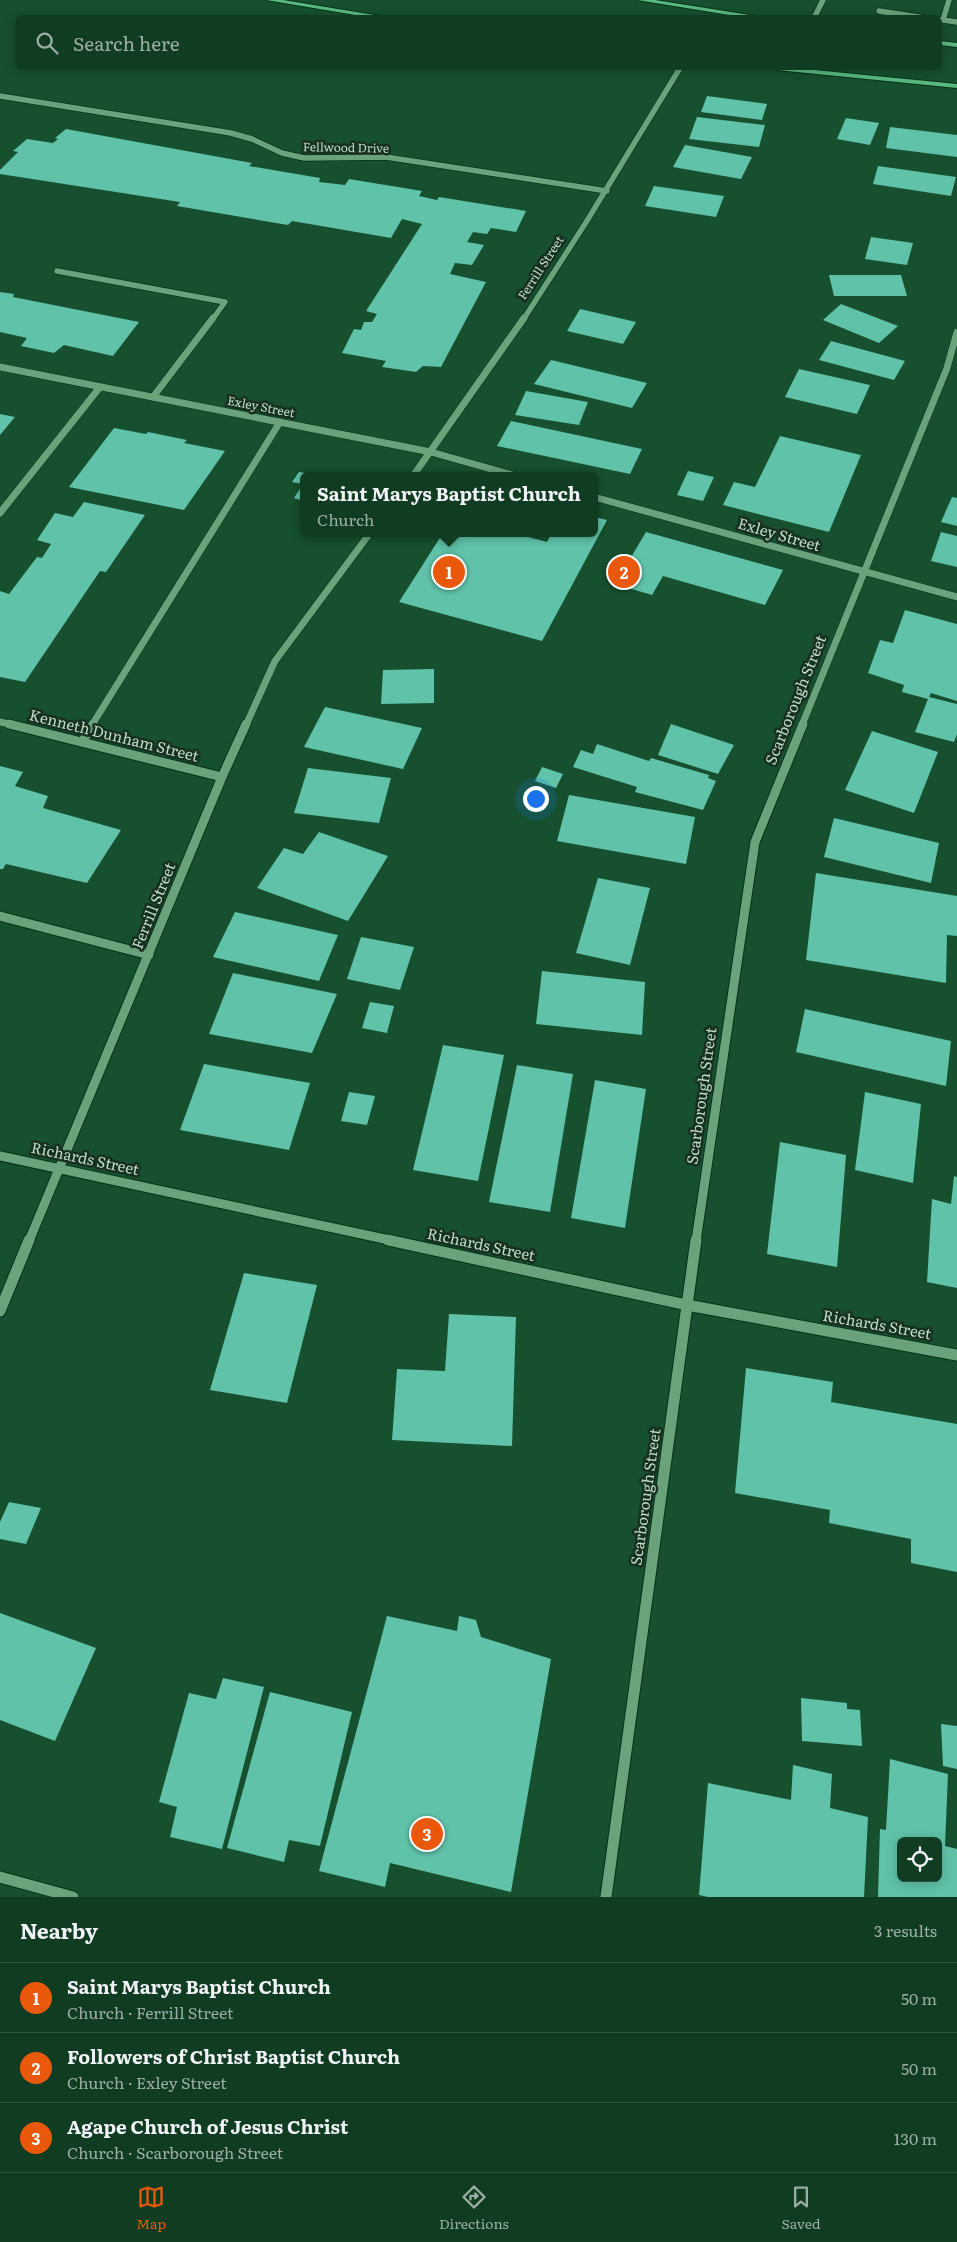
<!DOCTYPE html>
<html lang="en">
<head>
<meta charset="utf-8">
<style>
  :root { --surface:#103c22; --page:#19432a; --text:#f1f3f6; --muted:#9cada5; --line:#305640; --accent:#ea580c }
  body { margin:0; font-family:Literata,serif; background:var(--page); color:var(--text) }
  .controls { position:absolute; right:15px; bottom:15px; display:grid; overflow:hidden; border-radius:8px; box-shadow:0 2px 12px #0003 }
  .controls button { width:45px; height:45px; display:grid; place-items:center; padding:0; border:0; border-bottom:1px solid var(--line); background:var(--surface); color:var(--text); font:25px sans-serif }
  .you { position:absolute; left:535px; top:798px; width:18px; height:18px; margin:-12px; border:4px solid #fff; border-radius:50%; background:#1a73e8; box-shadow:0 0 0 8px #1a73e833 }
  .badge { display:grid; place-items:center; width:32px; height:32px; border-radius:50%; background:var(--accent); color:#fff; font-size:16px; font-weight:700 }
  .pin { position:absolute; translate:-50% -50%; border:2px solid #fff; box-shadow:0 1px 5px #0006 }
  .popup { position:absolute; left:300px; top:472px; width:298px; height:65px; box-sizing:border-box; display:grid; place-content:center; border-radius:8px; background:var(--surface); filter:drop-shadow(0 1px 4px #0005); font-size:16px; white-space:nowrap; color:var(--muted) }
  .popup b { font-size:19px; color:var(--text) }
  .popup::after { content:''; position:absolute; left:50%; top:100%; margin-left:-10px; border:10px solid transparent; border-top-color:var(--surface) }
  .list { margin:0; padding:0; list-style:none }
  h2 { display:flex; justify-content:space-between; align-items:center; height:65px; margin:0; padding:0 20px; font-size:21px }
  h2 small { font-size:16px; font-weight:400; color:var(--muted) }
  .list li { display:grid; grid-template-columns:32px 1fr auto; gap:15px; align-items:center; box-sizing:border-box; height:70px; padding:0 20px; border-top:1px solid var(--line) }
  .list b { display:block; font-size:19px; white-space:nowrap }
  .list p { margin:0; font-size:16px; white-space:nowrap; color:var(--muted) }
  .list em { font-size:16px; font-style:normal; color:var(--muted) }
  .icon { flex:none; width:28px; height:28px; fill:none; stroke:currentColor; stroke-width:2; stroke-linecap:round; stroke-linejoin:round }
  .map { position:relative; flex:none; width:957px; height:1897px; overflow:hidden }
  .search { position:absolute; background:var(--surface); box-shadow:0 2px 12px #0003; left:15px; right:15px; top:15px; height:55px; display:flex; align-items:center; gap:12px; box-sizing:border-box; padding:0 18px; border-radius:8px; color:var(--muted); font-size:19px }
  .sheet { height:275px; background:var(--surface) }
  nav { display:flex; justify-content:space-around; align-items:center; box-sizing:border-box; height:70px; border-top:1px solid var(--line); background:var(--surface); font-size:14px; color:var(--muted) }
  nav a { display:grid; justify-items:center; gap:2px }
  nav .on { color:var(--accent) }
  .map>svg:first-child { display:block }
</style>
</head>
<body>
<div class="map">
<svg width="957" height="1897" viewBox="0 0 957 1897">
  <rect width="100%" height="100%" fill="#16502e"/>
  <g fill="#60c2a9" fill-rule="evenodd">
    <polygon points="707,96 767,104 762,120 701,112"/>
    <polygon points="697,117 765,125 759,147 689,139"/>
    <polygon points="846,118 879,123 870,145 837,139"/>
    <polygon points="890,127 957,135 957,157 886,148"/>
    <polygon points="66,129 252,163 249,166 320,178 319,182 345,185 349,179 422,191 419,196 437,200 439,197 526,211 516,232 491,228 487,234 473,232 467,242 484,245 472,265 455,263 450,274 486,282 441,367 423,366 416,372 382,367 386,361 342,353 354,329 361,330 364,322 372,322 377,314 366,311 422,224 402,219 391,238 292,221 288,225 177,206 180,202 0,174 0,170 18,152 13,151 27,139 53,143 58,139 55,138"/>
    <polygon points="685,145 752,157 741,179 673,167"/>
    <polygon points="878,166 956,177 951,196 873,184"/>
    <polygon points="654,186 724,196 716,217 645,206"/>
    <polygon points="871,237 913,243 907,265 865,259"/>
    <polygon points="829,275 901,275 907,296 834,296"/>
    <polygon points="0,292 14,294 13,297 139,322 113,356 64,345 54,353 21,346 27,338 0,332"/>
    <polygon points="841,304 898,326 879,343 823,320"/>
    <polygon points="580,309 636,322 623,344 567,331"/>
    <polygon points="831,341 905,361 894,380 819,360"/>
    <polygon points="551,360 647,383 632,408 534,384"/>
    <polygon points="799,369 870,385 857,414 785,397"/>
    <polygon points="526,391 588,402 579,425 515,415"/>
    <polygon points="0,414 15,417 0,435"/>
    <polygon points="511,421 642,449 630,474 497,446"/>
    <polygon points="114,428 146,434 148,432 187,440 184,443 225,451 184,510 69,487"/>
    <polygon points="780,436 861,455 829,532 723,505 734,482 755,487"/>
    <polygon points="688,471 714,477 703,501 677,495"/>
    <polygon points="299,472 317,475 304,476 304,501 294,498 303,484 292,482"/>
    <polygon points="952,497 957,498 957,526 941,522"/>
    <polygon points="84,502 145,515 106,572 100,571 25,682 0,677 0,591 9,594 37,557 42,558 51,544 37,540 55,513 73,517"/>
    <polygon points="594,517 607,520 542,641 399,602 443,533 513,533 547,542 552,533 594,533"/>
    <polygon points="646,532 783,570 765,605 663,576 652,595 615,584"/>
    <polygon points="941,532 957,536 957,567 931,561"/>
    <polygon points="905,610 957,624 957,701 931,693 929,697 957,704 957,734 954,742 915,732 928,699 902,692 904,685 868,673 880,640 893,643"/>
    <polygon points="434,669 434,703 381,704 383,670"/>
    <polygon points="325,707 422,728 403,769 304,747"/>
    <polygon points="671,724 734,745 718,774 658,755"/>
    <polygon points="872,731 938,752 914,813 845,790"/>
    <polygon points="597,744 649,761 651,758 709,775 708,778 716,781 703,810 635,792 637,787 573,767 581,750 593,754"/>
    <polygon points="0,766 23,772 15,786 48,796 43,808 121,830 87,883 6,864 3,869 0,869"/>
    <polygon points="542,767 563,774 556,788 535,781"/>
    <polygon points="308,768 391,778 379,823 294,813"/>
    <polygon points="569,795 695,817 686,864 557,841"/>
    <polygon points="834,818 939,843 931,883 824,857"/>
    <polygon points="319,832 388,856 348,921 257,888 284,848 303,854"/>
    <polygon points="816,873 957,896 957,936 947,935 946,983 806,960"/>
    <polygon points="598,878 650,888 630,965 576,953"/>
    <polygon points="235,912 338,935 319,981 213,957"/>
    <polygon points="361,937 414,947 400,990 347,979"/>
    <polygon points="542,971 645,982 642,1035 536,1024"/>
    <polygon points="233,973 337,994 312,1053 209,1034"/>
    <polygon points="370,1002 394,1006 387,1033 362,1028"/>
    <polygon points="805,1009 951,1041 946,1086 796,1052"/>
    <polygon points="443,1045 504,1055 478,1181 413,1170"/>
    <polygon points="204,1064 310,1083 289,1150 180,1130"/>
    <polygon points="517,1065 573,1074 550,1212 489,1202"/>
    <polygon points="595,1080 646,1089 625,1228 571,1218"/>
    <polygon points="349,1092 375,1096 367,1125 341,1121"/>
    <polygon points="865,1092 921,1104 913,1183 855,1170"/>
    <polygon points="780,1142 846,1155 837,1267 767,1254"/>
    <polygon points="954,1176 957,1177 957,1288 927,1282 932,1199 951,1204"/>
    <polygon points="244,1273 317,1285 287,1403 210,1390"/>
    <polygon points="449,1314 516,1317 512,1446 392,1440 397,1369 445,1371"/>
    <polygon points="746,1368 833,1382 831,1402 957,1424 957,1572 911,1563 911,1539 829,1523 830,1510 735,1493"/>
    <polygon points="9,1502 41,1508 26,1544 0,1539 0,1522"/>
    <polygon points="0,1613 96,1648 55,1741 0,1720"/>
    <polygon points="387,1616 457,1631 459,1616 476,1620 481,1637 551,1659 511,1892 390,1863 385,1887 319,1871"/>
    <polygon points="223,1678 264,1687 222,1849 170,1837 177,1807 159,1802 189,1693 216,1699"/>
    <polygon points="270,1692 352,1712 320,1846 289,1840 284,1862 227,1848"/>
    <polygon points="801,1698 847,1703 847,1709 860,1710 862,1746 802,1741"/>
    <polygon points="941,1724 957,1726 957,1769 943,1766"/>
    <path d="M 890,1759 L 948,1774 L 945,1846 L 957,1849 L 957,1897 L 878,1897 L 880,1829 L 886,1830 ZM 901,1841 L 938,1841 L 938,1878 L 901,1878 Z"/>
    <polygon points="793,1765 832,1774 830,1808 868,1817 864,1897 708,1897 699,1895 708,1783 791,1800"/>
  </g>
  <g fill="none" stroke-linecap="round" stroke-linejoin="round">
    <defs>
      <g id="minor-far3">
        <polyline points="879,11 925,18"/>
        <polyline points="814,18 823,0"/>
        <polyline points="940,20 943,20 949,0"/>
        <polyline points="943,20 957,22"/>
        <polyline points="0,96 231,133 252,139 282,153 304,158 386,157 607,191"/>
        <polyline points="57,271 225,302 212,320"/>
        <polyline points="523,320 585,224 680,68"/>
      </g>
      <g id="minor-far2">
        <polyline points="0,367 431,452 516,476"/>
        <polyline points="153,397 213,318"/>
        <polyline points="413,476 524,318"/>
        <polyline points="594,497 957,597"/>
        <polyline points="0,513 100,387"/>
        <polyline points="0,722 14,725"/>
        <polyline points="92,725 280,422"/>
        <polyline points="246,725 275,661 370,533"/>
        <polyline points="802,725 947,368 957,332"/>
      </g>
      <g id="minor-far1">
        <polyline points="9,724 222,777"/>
        <polyline points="82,742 93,724"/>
        <polyline points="0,916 149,955"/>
        <polyline points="0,1156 394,1241"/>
        <polyline points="29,1241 222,777 246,724"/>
        <polyline points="696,1241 755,842 803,724"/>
      </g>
      <g id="minor">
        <polyline points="388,1240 687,1305 957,1355"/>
        <polyline points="0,1311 29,1240"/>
        <polyline points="0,1877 73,1897"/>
        <polyline points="606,1897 696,1240"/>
      </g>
      <g id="major">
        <polygon points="266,0 283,0 393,18 373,18"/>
        <polygon points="637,0 655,0 769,18 748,18"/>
        <polygon points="940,41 957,43 957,47 940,45"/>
        <polygon points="774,68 794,68 957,84 957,88 777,70"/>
      </g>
    </defs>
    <use href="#minor-far3" stroke="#05331a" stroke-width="7"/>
    <use href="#minor-far2" stroke="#05331a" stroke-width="8"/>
    <use href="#minor-far1" stroke="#05331a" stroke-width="11"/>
    <use href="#minor" stroke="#05331a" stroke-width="13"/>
    <use href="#major" stroke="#05331a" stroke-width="2"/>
    <use href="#minor-far3" stroke="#6aa27c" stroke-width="5.5"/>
    <use href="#minor-far2" stroke="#6aa27c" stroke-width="7"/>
    <use href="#minor-far1" stroke="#6aa27c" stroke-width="9"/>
    <use href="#minor" stroke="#6aa27c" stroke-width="11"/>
    <use href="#major" fill="#58b87d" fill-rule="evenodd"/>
  </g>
  <g text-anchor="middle" stroke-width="5" stroke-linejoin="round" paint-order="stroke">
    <g font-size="12" fill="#bfdcc7" stroke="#183020">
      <text transform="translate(346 148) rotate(1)" y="4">Fellwood Drive</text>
      <text transform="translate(541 268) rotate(-57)" y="4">Ferrill Street</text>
      <text transform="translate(261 407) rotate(11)" y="4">Exley Street</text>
    </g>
    <g font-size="15" fill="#bfdcc7" stroke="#183020">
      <text transform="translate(779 535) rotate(16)" y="5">Exley Street</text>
      <text transform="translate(796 700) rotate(-68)" y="5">Scarborough Street</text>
      <text transform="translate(114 736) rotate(14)" y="5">Kenneth Dunham Street</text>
      <text transform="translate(154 906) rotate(-68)" y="5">Ferrill Street</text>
      <text transform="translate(702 1096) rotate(-82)" y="5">Scarborough Street</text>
      <text transform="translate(85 1159) rotate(12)" y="5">Richards Street</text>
      <text transform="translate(481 1245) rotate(12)" y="5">Richards Street</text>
      <text transform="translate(877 1325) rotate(10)" y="5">Richards Street</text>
      <text transform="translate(646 1497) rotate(-82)" y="5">Scarborough Street</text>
    </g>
  </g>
</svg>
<div class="controls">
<button><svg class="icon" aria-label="locate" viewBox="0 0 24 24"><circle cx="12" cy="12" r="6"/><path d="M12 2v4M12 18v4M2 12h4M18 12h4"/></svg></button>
</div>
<div class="you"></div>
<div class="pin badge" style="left:449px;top:572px">1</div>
<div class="popup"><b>Saint Marys Baptist Church</b>Church</div>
<div class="pin badge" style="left:624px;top:572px">2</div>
<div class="pin badge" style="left:427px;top:1834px">3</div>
<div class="search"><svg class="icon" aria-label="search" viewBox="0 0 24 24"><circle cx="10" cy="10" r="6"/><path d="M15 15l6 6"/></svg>Search here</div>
</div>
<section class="sheet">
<h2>Nearby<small>3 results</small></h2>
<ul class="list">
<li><span class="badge">1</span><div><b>Saint Marys Baptist Church</b><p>Church · Ferrill Street</p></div><em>50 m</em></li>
<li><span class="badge">2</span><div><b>Followers of Christ Baptist Church</b><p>Church · Exley Street</p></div><em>50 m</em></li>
<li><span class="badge">3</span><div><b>Agape Church of Jesus Christ</b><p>Church · Scarborough Street</p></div><em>130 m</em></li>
</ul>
</section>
<nav>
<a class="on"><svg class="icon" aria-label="map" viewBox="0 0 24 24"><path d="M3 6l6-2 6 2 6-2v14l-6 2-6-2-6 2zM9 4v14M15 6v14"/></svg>Map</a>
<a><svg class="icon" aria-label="directions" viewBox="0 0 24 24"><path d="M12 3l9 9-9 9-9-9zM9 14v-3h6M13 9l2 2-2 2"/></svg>Directions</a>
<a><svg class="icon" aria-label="saved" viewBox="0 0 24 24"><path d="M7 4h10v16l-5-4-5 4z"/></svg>Saved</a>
</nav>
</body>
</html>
